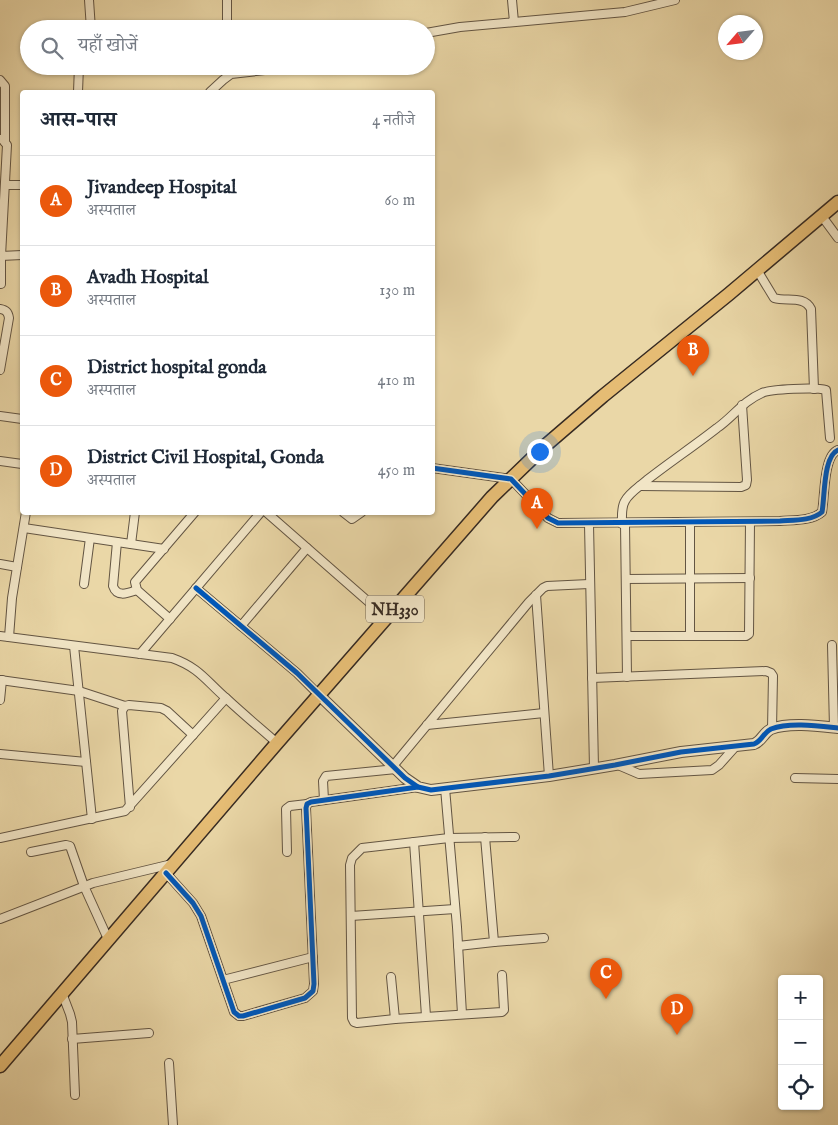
<!DOCTYPE html>
<html lang="hi">
<head>
<meta charset="utf-8">
<style>
  :root { --surface:#fff; --page:#f2f2f3; --text:#1f2937; --muted:#747a83; --line:#e0e1e3; --accent:#ea580c }
  body { margin:0; font-family:"IM FELL English","Noto Serif Devanagari",serif; background:var(--page); color:var(--text) }
  .controls { position:absolute; right:15px; bottom:15px; display:grid; overflow:hidden; border-radius:5px; box-shadow:0 1px 4px #0004 }
  .controls button { width:45px; height:45px; display:grid; place-items:center; padding:0; border:0; border-bottom:1px solid var(--line); background:var(--surface); color:var(--text); font:25px sans-serif }
  .compass { position:absolute; left:718px; top:15px; width:45px; height:45px; border-radius:50%; background:var(--surface); box-shadow:0 1px 4px #0004; rotate:242deg }
  .you { position:absolute; left:539px; top:451px; width:18px; height:18px; margin:-12px; border:4px solid #fff; border-radius:50%; background:#1a73e8; box-shadow:0 0 0 8px #1a73e833 }
  .badge { display:grid; place-items:center; width:32px; height:32px; border-radius:50%; background:var(--accent); color:#fff; font-size:16px; font-weight:700 }
  .pin { position:absolute; translate:-50% -41px; filter:drop-shadow(0 1px 2px #0008) }
  .pin::after { content:''; position:absolute; top:26px; width:18px; height:15px; background:inherit; clip-path:polygon(0 0,100% 0,50% 100%) }
  .list { margin:0; padding:0; list-style:none }
  h2 { display:flex; justify-content:space-between; align-items:center; height:65px; margin:0; padding:0 20px; font-size:21px }
  h2 small { font-size:16px; font-weight:400; color:var(--muted) }
  .list li { display:grid; grid-template-columns:32px 1fr auto; gap:15px; align-items:center; box-sizing:border-box; height:90px; padding:0 20px; border-top:1px solid var(--line) }
  .list b { display:block; font-size:19px; white-space:nowrap }
  .list p { margin:0; font-size:16px; white-space:nowrap; color:var(--muted) }
  .list em { font-size:16px; font-style:normal; color:var(--muted) }
  .icon { flex:none; width:28px; height:28px; fill:none; stroke:currentColor; stroke-width:2; stroke-linecap:round; stroke-linejoin:round }
  .map { position:relative; flex:none; width:838px; height:1125px; overflow:hidden }
  .search { position:absolute; background:var(--surface); box-shadow:0 1px 4px #0004; left:20px; top:20px; width:415px; height:55px; display:flex; align-items:center; gap:12px; box-sizing:border-box; padding:0 18px; border-radius:28px; color:var(--muted); font-size:19px }
  .panel { position:absolute; background:var(--surface); box-shadow:0 1px 4px #0004; left:20px; top:90px; width:415px; height:425px; border-radius:5px }
  .map>svg:first-child { display:block }
</style>
</head>
<body>
<div class="map">
<svg width="838" height="1125" viewBox="0 0 838 1125">
  <rect width="100%" height="100%" fill="#ead7a7"/>
  <filter id="stains"><feTurbulence type="fractalNoise" baseFrequency=".004" numOctaves="4"/><feColorMatrix values="0 0 0 0 .2 0 0 0 0 .09 0 0 0 0 .02 0 0 0 .5 -.17"/></filter>
  <radialGradient id="worn" r=".72"><stop offset=".6" stop-color="#630" stop-opacity="0"/><stop offset="1" stop-color="#630" stop-opacity=".3"/></radialGradient>
  <g fill="none" stroke-linecap="round" stroke-linejoin="round">
    <defs>
      <g id="minor">
        <polyline points="89,0 91,29"/>
        <polyline points="227,0 227,29"/>
        <polyline points="512,0 514,22"/>
        <polyline points="426,33 460,27 625,12 675,0"/>
        <polyline points="0,80 5,86 5,142"/>
        <polyline points="78,92 79,66"/>
        <polyline points="210,92 223,80 231,74 300,66"/>
        <polyline points="0,139 2,139 7,145 1,256 22,255"/>
        <polyline points="6,185 22,185"/>
        <polyline points="821,215 838,238"/>
        <path d="M 757,270 L 774,298 C 787,302 804,295 811,309 L 814,389"/>
        <polyline points="1,284 1,256"/>
        <path d="M 0,309 C 6,310 8,312 9,318 L 0,370"/>
        <polyline points="0,416 22,419"/>
        <polyline points="0,461 22,464"/>
        <path d="M 432,468 L 511,479 L 548,518 L 558,523 L 780,521 C 793,520 812,521 822,512 C 825,497 823,456 838,450"/>
        <polyline points="640,486 741,487 746,485 747,480 742,405"/>
        <polyline points="266,512 387,618"/>
        <polyline points="343,512 352,519 362,512"/>
        <polyline points="690,523 690,636"/>
        <polyline points="589,524 594,768"/>
        <path d="M 622,524 C 622,517 621,507 625,501 C 629,493 639,487 647,480 C 670,462 694,446 717,428 C 733,417 743,401 762,393 C 770,389 817,387 826,390 L 830,438"/>
        <polyline points="625,524 627,677"/>
        <polyline points="24,528 164,549"/>
        <path d="M 117,542 L 113,586 C 117,598 128,593 137,590"/>
        <polyline points="131,544 135,512"/>
        <polyline points="0,564 17,567"/>
        <polyline points="626,579 750,578"/>
        <polyline points="84,584 90,538"/>
        <polyline points="196,588 297,673 319,695"/>
        <polyline points="536,595 549,776"/>
        <polyline points="170,619 137,590 135,582 195,512"/>
        <polyline points="241,626 307,548"/>
        <path d="M 0,636 L 172,658 C 200,668 206,681 227,699 C 243,714 260,728 277,743"/>
        <polyline points="627,636 746,636 749,634 750,522"/>
        <polyline points="9,637 12,598 26,512"/>
        <polyline points="832,645 834,728"/>
        <polyline points="74,646 92,819"/>
        <polyline points="140,654 261,512"/>
        <polyline points="592,678 766,671 771,673 773,676 772,729"/>
        <polyline points="0,680 79,691 125,706"/>
        <polyline points="0,700 2,680"/>
        <polyline points="427,725 544,713"/>
        <polyline points="0,754 86,762"/>
        <polyline points="618,765 639,774 712,770 719,765 736,746"/>
        <polyline points="393,766 529,602 543,588 547,586 589,584"/>
        <polyline points="795,778 838,779"/>
        <polyline points="445,788 457,927 462,1014"/>
        <polyline points="324,800 323,781 326,776 396,769"/>
        <polyline points="130,807 122,711 125,706 129,705 161,708 167,711 193,735"/>
        <polyline points="0,838 125,811 226,698"/>
        <polyline points="414,842 426,1016"/>
        <polyline points="31,852 66,845 70,846 84,886 108,939"/>
        <polyline points="287,852 286,809 290,806 307,804"/>
        <polyline points="166,873 193,903 201,916 234,1012 239,1016 243,1016 305,998 313,991 314,984 306,808 307,804 311,802 418,787"/>
        <polyline points="351,916 455,909"/>
        <polyline points="0,919 93,883 172,864"/>
        <polyline points="494,942 544,938"/>
        <polyline points="458,946 494,942 485,837"/>
        <polyline points="502,975 504,1010 502,1012 395,1019 357,1023 354,1022 352,1018 350,865 352,858 362,848 449,838 515,837"/>
        <polyline points="391,977 395,1019"/>
        <polyline points="223,980 313,957"/>
        <polyline points="62,993 70,1014 72,1022 75,1095"/>
        <polyline points="72,1039 149,1033"/>
        <polyline points="169,1063 173,1125"/>
      </g>
      <path id="tertiary" d="M 319,695 L 405,778 L 418,787 L 431,790 L 549,776 L 615,765 L 681,752 L 754,744 C 762,741 763,733 771,729 C 789,722 819,726 838,728"/>
      <polyline id="trunk" points="0,1066 277,743 492,497 546,445 603,396 729,294 838,202"/>
    </defs>
    <use href="#minor" stroke="#635543" stroke-width="10"/>
    <use href="#tertiary" stroke="#635543" stroke-width="12"/>
    <use href="#trunk" stroke="#362a22" stroke-width="15"/>
    <use href="#minor" stroke="#f1e5c6" stroke-width="8"/>
    <use href="#tertiary" stroke="#f1e5c6" stroke-width="10"/>
    <use href="#trunk" stroke="#e5bc74" stroke-width="12"/>
    <defs>
      <g id="cycleway">
        <path d="M 432,468 L 511,479 L 548,518 L 558,523 L 780,521 C 793,520 812,521 822,512 C 825,497 823,456 838,450"/>
        <path d="M 196,588 L 297,673 L 405,778 L 418,787 L 431,790 L 549,776 L 615,765 L 681,752 L 754,744 C 762,741 763,733 771,729 C 789,722 819,726 838,728"/>
        <polyline points="166,873 193,903 201,916 234,1012 239,1016 243,1016 305,998 313,991 314,984 306,808 307,804 311,802 418,787"/>
      </g>
    </defs>
    <use href="#cycleway" stroke="#f1e5c6" stroke-width="8"/>
    <use href="#cycleway" stroke="#0057b8" stroke-width="5"/>
  </g>
  <g text-anchor="middle" stroke-width="5" stroke-linejoin="round" paint-order="stroke">
    <rect fill="#f1e5c6" stroke="#6e6253" stroke-width="1" x="366" y="595.5" width="58" height="27" rx="4"/>
    <g font-size="16" font-weight="bold" fill="#362a22">
      <text x="395" y="615">NH330</text>
    </g>
  </g>
  <rect width="100%" height="100%" filter="url(#stains)"/>
  <rect width="100%" height="100%" fill="url(#worn)"/>
</svg>
<div class="controls">
<button>+</button>
<button>−</button>
<button><svg class="icon" aria-label="locate" viewBox="0 0 24 24"><circle cx="12" cy="12" r="6"/><path d="M12 2v4M12 18v4M2 12h4M18 12h4"/></svg></button>
</div>
<svg class="compass" viewBox="-18 -18 36 36"><path d="M0-13l5 13h-10z" fill="#e53935"/><path d="M0 13l5-13h-10z" fill="#747a83"/></svg>
<div class="you"></div>
<div class="pin badge" style="left:537px;top:529px">A</div>
<div class="pin badge" style="left:693px;top:376px">B</div>
<div class="pin badge" style="left:606px;top:999px">C</div>
<div class="pin badge" style="left:677px;top:1035px">D</div>
<div class="search"><svg class="icon" aria-label="search" viewBox="0 0 24 24"><circle cx="10" cy="10" r="6"/><path d="M15 15l6 6"/></svg>यहाँ खोजें</div>
<section class="panel">
<h2>आस-पास<small>4 नतीजे</small></h2>
<ul class="list">
<li><span class="badge">A</span><div><b>Jivandeep Hospital</b><p>अस्पताल</p></div><em>60 m</em></li>
<li><span class="badge">B</span><div><b>Avadh Hospital</b><p>अस्पताल</p></div><em>130 m</em></li>
<li><span class="badge">C</span><div><b>District hospital gonda</b><p>अस्पताल</p></div><em>410 m</em></li>
<li><span class="badge">D</span><div><b>District Civil Hospital, Gonda</b><p>अस्पताल</p></div><em>450 m</em></li>
</ul>
</section>
</div>
</body>
</html>
